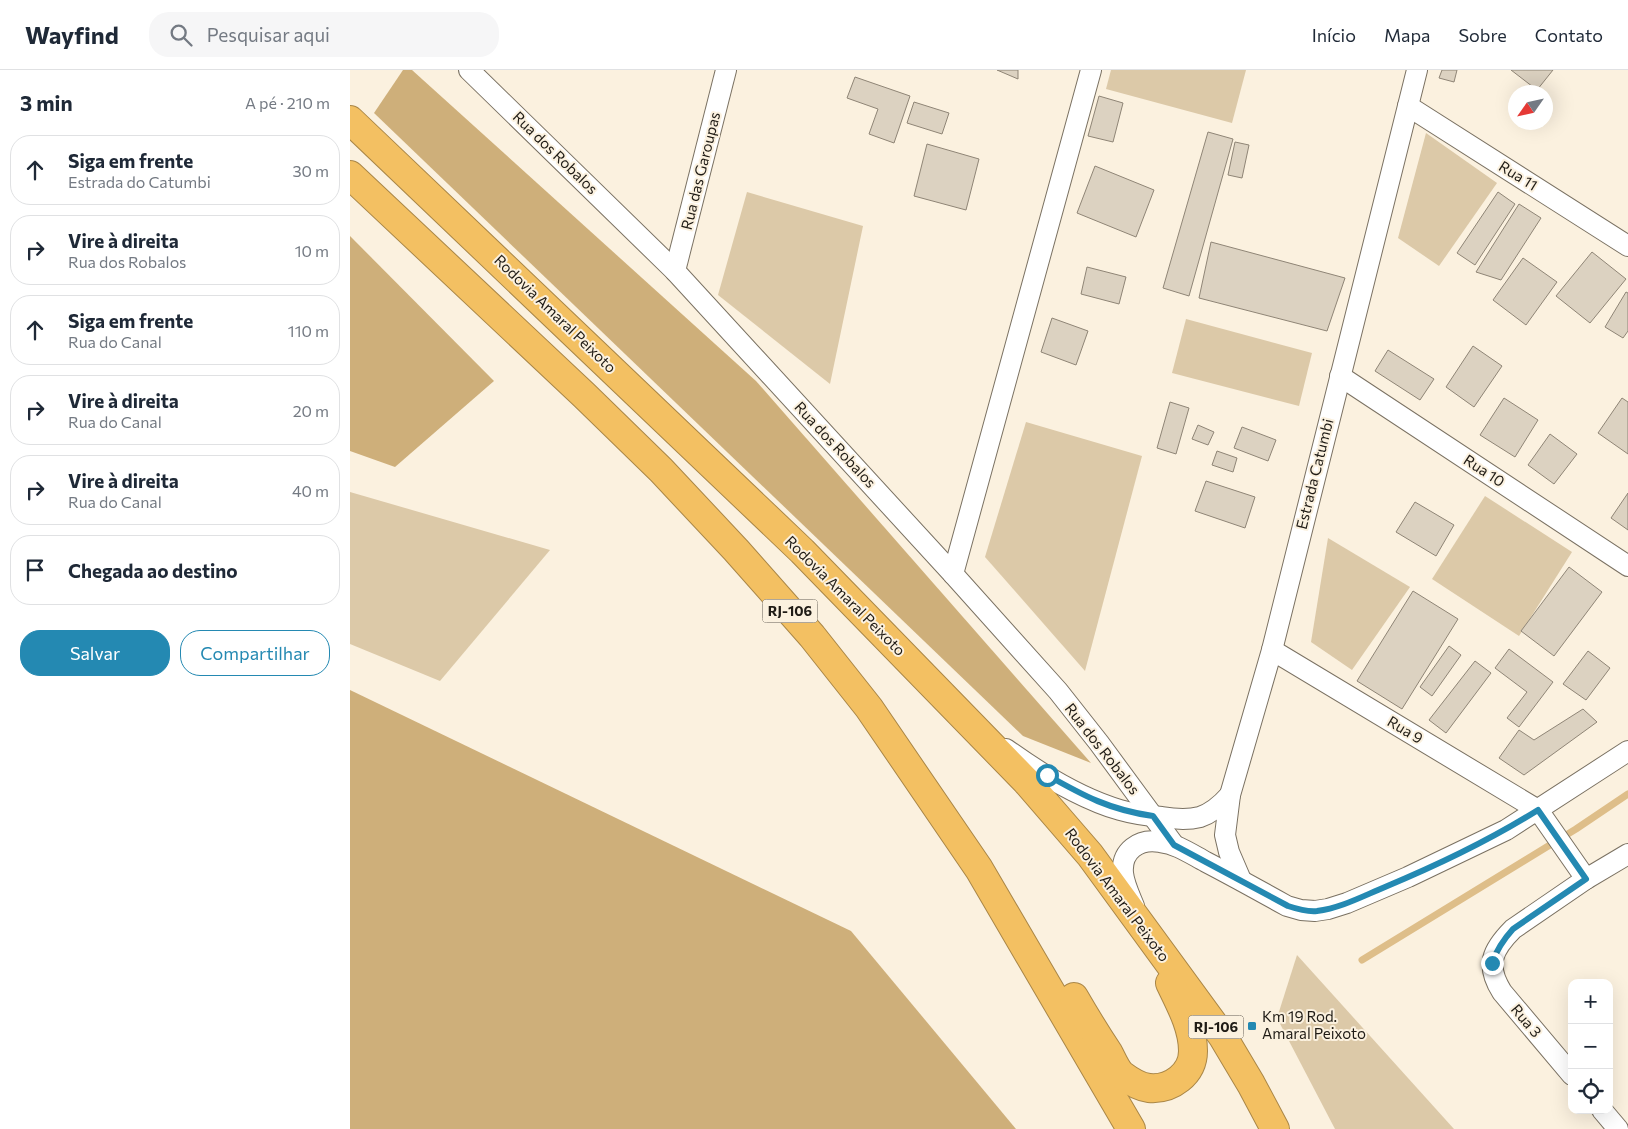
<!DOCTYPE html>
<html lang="pt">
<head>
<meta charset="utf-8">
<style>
  :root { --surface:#fff; --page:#f6f6f7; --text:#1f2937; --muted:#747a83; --line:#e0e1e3; --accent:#2489b2 }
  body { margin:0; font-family:Commissioner,sans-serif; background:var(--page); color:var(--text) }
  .controls { position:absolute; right:15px; bottom:15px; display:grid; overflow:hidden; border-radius:10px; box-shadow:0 5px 20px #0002 }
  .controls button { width:45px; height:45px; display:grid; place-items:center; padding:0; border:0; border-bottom:1px solid var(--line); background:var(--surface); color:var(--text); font:25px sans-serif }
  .compass { position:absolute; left:1158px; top:15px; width:45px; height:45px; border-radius:50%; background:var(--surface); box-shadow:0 5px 20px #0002; rotate:236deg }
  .stop { position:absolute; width:15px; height:15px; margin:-11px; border:4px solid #2489b2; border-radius:50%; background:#fff }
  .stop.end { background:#2489b2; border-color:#fff; box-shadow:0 1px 5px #0008 }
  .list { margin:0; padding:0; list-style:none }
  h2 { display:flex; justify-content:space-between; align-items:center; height:65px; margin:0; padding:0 20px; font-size:21px }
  h2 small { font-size:16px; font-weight:400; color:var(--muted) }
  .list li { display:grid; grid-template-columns:32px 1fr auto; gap:15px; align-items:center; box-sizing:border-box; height:70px; margin:0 10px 10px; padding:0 10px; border:1px solid var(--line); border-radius:20px }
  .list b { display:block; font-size:19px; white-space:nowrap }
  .list p { margin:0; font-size:16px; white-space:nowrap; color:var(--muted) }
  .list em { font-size:16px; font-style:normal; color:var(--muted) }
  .actions { display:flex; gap:10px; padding:15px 20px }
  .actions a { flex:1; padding:11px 0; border:1px solid var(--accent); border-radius:20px; text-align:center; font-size:18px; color:var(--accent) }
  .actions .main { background:var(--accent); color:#fff }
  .icon { flex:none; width:28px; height:28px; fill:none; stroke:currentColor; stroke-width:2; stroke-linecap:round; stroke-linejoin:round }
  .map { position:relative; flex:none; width:1278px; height:1059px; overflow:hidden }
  header { display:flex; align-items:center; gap:30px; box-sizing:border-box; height:70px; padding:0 25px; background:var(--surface); border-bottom:1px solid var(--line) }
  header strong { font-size:24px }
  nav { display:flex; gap:28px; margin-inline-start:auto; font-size:18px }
  .search { width:350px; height:45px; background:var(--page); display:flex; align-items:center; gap:12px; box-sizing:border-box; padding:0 18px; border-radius:20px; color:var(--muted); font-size:19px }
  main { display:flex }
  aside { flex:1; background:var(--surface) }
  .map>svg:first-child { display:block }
</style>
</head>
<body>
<header>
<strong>Wayfind</strong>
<div class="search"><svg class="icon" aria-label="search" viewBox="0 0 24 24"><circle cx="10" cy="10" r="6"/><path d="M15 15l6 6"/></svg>Pesquisar aqui</div>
<nav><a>Início</a><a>Mapa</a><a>Sobre</a><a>Contato</a></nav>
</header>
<main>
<aside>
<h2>3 min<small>A pé · 210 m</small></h2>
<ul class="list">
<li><svg class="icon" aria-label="ahead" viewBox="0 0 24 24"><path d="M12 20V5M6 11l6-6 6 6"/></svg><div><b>Siga em frente</b><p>Estrada do Catumbi</p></div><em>30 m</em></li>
<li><svg class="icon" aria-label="right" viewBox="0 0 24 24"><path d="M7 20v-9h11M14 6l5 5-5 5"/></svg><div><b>Vire à direita</b><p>Rua dos Robalos</p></div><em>10 m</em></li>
<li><svg class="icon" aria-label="ahead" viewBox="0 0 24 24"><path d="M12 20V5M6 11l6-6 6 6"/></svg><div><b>Siga em frente</b><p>Rua do Canal</p></div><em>110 m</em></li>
<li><svg class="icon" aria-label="right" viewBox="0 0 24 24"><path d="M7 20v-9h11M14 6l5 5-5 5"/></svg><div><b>Vire à direita</b><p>Rua do Canal</p></div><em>20 m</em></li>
<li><svg class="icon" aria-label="right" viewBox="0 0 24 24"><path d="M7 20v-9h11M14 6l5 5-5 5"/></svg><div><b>Vire à direita</b><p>Rua do Canal</p></div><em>40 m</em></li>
<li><svg class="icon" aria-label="arrive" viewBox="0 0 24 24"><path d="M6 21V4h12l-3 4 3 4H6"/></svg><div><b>Chegada ao destino</b></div></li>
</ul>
<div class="actions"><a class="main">Salvar</a><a>Compartilhar</a></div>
</aside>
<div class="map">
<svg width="1278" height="1059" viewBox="0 0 1278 1059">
  <rect width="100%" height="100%" fill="#fbf1df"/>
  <g fill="#dcc9a8">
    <polygon points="761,0 896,0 882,53 756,19"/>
    <polygon points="1076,63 1147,113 1089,196 1048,168"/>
    <polygon points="397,122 513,156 480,314 368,225"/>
    <polygon points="836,249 962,283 949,336 822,303"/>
    <polygon points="676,352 792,386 735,601 635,487"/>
    <polygon points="0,422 200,480 90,611 0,574"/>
    <polygon points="1135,426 1222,482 1169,566 1082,509"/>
    <polygon points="978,468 1060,517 1002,600 961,572"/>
    <polygon points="947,885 1104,1059 985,1059 927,948"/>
  </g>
  <g fill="#ceaf7a">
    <polygon points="53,0 62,0 406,311 741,693 673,666 24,43"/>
    <polygon points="0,166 144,311 45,397 0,381"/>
    <polygon points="0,620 501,861 666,1059 0,1059"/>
  </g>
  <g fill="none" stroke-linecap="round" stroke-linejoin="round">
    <polyline stroke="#debe89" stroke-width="7" points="1012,890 1226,759 1278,724"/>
  </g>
  <g fill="#dcd2c1" stroke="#8f8576">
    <polygon points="647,0 668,0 668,9"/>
    <polygon points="1092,0 1107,0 1104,12 1089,8"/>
    <polygon points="1161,0 1203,0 1187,20"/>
    <polygon points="505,7 560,26 544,73 519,64 528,39 497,28"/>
    <polygon points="749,26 773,33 763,72 738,66"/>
    <polygon points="564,32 599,43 592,64 557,53"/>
    <polygon points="858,62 883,69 839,226 813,218"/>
    <polygon points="885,72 899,75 892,108 878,105"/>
    <polygon points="577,74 629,89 616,140 564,126"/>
    <polygon points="745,96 804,120 786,167 727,143"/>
    <polygon points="1148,122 1165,134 1125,195 1107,183"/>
    <polygon points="1169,134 1191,148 1151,210 1126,202"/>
    <polygon points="861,172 995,208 977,261 849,228"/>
    <polygon points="1242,182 1276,209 1240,253 1206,226"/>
    <polygon points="1173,188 1207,212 1176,255 1143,230"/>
    <polygon points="737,197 776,207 769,234 731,224"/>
    <polygon points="1276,222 1278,223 1278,261 1273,268 1255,257"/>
    <polygon points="702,248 738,261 726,295 691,282"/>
    <polygon points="1123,276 1152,296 1124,337 1096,317"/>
    <polygon points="1038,280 1084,309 1070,330 1025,301"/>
    <polygon points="1154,328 1188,350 1165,387 1130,365"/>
    <polygon points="1272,328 1278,332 1278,384 1248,363"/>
    <polygon points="820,332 839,338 826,384 807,378"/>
    <polygon points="848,355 864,362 858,375 842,369"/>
    <polygon points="892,357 926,370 918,391 884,378"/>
    <polygon points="1200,364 1227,384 1204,414 1178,395"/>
    <polygon points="867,381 887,388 883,402 862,395"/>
    <polygon points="856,411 905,427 895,458 845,441"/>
    <polygon points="1278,423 1278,460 1261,448"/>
    <polygon points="1065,432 1104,455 1086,486 1046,462"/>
    <polygon points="1219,497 1252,522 1204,586 1171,561"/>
    <polygon points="1063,521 1108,549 1052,639 1007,611"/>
    <polygon points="1099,576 1111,585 1082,626 1070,617"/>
    <polygon points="1159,579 1203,612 1169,657 1157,648 1177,622 1145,598"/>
    <polygon points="1238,581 1260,598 1236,630 1213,614"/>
    <polygon points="1125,591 1141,603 1096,663 1079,650"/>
    <polygon points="1233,639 1247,652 1174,705 1149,688 1169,660 1184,670"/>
  </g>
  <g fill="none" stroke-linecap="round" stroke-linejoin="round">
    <defs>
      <g id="street">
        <polyline points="119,0 325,201 603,504 708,621 749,673 824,775"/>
        <polyline points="1058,36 1278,176"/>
        <polyline points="325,201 376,0"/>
        <polyline points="990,306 1278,496"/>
        <polyline points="603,504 741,0"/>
        <polyline points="922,580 1188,740 1236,809"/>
        <path d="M 656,679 C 688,702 732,729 770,740 C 784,744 798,746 812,747 C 824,749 838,750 850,747 C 862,743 872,734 880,725"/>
        <polyline points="891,810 879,782 875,765 880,725 922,580 1067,0"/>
        <path d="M 784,836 C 780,826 774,814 773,803 C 771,781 789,768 810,772 C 827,774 841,784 856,792 C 883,806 910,821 937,836 L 951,840 L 965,841 L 978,839 L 997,833 L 1058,807 L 1156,760 L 1278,681"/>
        <path d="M 1222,1005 L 1152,922 C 1135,895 1142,880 1163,859 L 1236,809 L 1278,784"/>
        <polyline points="1252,1040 1268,1059"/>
      </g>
      <g id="highway">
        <polyline points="0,50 452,481 676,711 740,785 873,967 901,1014 925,1059"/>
        <polyline points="0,105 234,325 311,400 386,480 462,566 519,638 629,799 781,1059"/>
        <path d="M 724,927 C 735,946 746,964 758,982 C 762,989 766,1000 772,1005 C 780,1011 790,1017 799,1018 C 821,1020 843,1004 843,981 C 843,957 830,934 820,913"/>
      </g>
    </defs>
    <use href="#street" stroke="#7a7162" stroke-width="22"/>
    <use href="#highway" stroke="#a98647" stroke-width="30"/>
    <use href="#street" stroke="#fff" stroke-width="20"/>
    <use href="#highway" stroke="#f3c062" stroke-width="28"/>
  </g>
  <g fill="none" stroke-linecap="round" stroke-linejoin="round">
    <path stroke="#2489b2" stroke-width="6" d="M 697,705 C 734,726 760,740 803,746 L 824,775 L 938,836 C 947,839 957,842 967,841 C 991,838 1013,826 1035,817 C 1088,795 1140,770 1188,740 L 1236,809 L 1163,859 C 1153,870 1147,879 1142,893"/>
  </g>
  <rect fill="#2489b2" stroke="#fbf1df" stroke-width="2" x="897" y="951" width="10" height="10" rx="2.5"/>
  <g text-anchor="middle" stroke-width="4" stroke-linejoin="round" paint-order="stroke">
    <g fill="#fbf1df" stroke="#615b52" stroke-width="1">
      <rect x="412.5" y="529.5" width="55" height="23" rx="4"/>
      <rect x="838.5" y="945.5" width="55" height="23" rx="4"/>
    </g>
    <g font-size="14" font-weight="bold" fill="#1f1b15">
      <text x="440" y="546">RJ-106</text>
      <text x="866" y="962">RJ-106</text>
    </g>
    <g font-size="15" fill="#1f1b15" stroke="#fbf1df">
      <text transform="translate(205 83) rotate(44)" y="5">Rua dos Robalos</text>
      <text transform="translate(351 101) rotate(-76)" y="5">Rua das Garoupas</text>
      <text transform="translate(1168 106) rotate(32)" y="5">Rua 11</text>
      <text transform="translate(205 244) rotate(44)" y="5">Rodovia Amaral Peixoto</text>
      <text transform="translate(485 375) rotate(47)" y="5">Rua dos Robalos</text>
      <text transform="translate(1134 401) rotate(33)" y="5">Rua 10</text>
      <text transform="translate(965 404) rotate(-76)" y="5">Estrada Catumbi</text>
      <text transform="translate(495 526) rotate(45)" y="5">Rodovia Amaral Peixoto</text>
      <text transform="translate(1055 660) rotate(31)" y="5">Rua 9</text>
      <text transform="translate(752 679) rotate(52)" y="5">Rua dos Robalos</text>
      <text transform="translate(767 825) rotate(53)" y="5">Rodovia Amaral Peixoto</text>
      <text transform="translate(1176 951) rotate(50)" y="5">Rua 3</text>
    </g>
    <g font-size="15" fill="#1f1b15" stroke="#fbf1df" text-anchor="start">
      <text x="912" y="952">Km 19 Rod.<tspan x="912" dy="17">Amaral Peixoto</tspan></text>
    </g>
  </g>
</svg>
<div class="controls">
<button>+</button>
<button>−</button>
<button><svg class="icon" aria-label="locate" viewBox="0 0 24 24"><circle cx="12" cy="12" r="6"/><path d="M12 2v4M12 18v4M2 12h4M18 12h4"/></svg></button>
</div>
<svg class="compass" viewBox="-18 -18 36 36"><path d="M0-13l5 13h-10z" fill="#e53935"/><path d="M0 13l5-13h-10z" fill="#747a83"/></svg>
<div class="stop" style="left:697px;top:705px"></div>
<div class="stop end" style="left:1142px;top:893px"></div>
</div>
</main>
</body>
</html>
